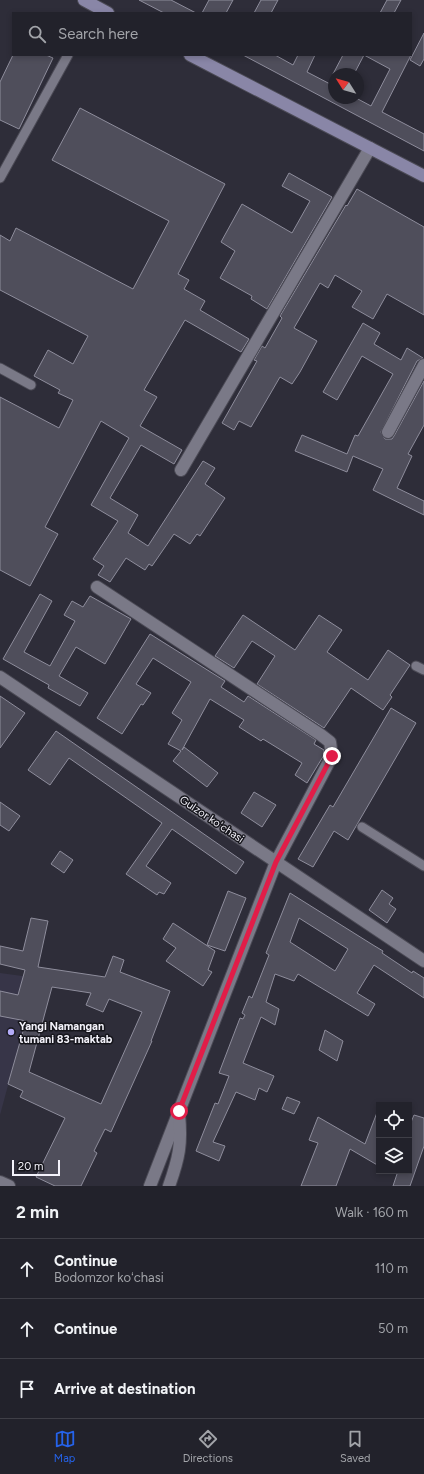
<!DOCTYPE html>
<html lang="en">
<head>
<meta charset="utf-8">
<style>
  :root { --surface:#22222b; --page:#2e2f37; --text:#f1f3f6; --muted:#a2a4a9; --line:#3f3f47; --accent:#2563eb }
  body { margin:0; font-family:Figtree,sans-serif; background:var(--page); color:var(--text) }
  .controls { position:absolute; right:12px; bottom:12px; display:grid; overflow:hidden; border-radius:0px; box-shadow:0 2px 6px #0003 }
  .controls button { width:36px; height:36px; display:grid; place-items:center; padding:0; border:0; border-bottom:1px solid var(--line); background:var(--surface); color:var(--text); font:20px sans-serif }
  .compass { position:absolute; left:328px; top:68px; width:36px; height:36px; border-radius:50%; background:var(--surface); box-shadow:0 2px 6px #0003; rotate:307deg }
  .scale { position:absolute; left:12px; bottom:10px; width:48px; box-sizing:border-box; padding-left:4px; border:2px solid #f4f3fb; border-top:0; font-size:11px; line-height:14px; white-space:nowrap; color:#f4f3fb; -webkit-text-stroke:3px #16161c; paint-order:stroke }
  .stop { position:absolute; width:12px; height:12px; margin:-9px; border:3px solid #e11d48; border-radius:50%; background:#fff }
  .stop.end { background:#e11d48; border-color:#fff; box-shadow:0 1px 4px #0008 }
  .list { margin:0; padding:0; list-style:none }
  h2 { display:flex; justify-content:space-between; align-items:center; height:52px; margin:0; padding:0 16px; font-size:17px }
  h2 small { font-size:13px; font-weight:400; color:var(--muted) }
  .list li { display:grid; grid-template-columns:26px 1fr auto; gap:12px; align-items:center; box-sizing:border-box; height:60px; padding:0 16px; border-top:1px solid var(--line) }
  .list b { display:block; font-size:15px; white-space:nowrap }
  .list p { margin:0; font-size:13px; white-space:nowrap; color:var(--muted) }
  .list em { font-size:13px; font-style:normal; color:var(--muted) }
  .icon { flex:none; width:22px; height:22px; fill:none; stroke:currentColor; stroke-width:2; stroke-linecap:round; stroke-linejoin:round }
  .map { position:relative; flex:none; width:424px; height:1186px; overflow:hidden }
  .search { position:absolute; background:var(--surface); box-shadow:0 2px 6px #0003; left:12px; right:12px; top:12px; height:44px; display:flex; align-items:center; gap:10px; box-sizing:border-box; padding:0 14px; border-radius:0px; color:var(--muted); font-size:15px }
  .sheet { height:232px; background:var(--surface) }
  nav { display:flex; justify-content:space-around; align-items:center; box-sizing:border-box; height:56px; border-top:1px solid var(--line); background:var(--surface); font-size:11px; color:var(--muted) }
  nav a { display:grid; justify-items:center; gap:2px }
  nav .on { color:var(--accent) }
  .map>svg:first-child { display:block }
</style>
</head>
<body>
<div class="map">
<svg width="424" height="1186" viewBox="0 0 424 1186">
  <rect width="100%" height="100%" fill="#2e2d39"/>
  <polygon fill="#373548" points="0,973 37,978 0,1115"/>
  <g fill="#4f4e5b" stroke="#8e8d9c" fill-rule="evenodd">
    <polygon points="139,0 171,0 196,13 164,13"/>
    <polygon points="209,0 233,0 226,13 202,13"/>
    <polygon points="261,0 278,0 271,13 254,13"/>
    <polygon points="387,0 401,0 394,13 380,13"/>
    <polygon points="424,33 424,59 420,66 410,60"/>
    <polygon points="13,55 46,55 53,58 19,129 0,120 0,82"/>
    <polygon points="243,55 275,55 293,65 298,55 315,55 307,72 334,86 334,98 356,98 371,106 390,69 364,55 354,74 333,74 343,55 411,55 382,112 424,134 424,151"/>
    <polygon points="80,108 225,184 178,274 189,280 184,289 205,301 200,310 249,339 241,352 185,320 144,390 157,397 140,426 182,450 174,464 141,445 110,498 138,515 128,533 148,546 203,461 215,468 205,484 225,498 200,536 197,534 190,544 174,534 152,566 149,564 145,570 126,558 110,582 98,575 104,566 93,559 118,521 91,505 129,438 101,421 45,527 58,534 30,586 0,570 0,397 59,428 73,400 58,393 60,390 34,376 48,350 73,364 88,336 0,290 0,235 10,241 16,228 133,289 169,221 52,160"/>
    <polygon points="289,173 332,197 267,309 251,299 252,296 220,278 235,251 221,242 242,204 292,233 310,201 282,186"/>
    <polygon points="357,189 424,227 424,315 387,294 373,319 352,307 362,291 335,275 328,288 320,283 294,328 317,341 300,372 292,384 280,377 251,427 239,421 234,430 222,423 257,361 254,360 262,346 265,348 282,318 280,316 346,205 347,206"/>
    <polygon points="363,323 380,333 374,344 401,360 407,348 423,358 417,361 381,432 385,439 392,439 394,436 424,381 424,425 408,454 412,456 397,488 424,501 424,515 373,490 383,469 353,456 347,472 295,451 302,435 347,454 355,435 358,436 393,374 362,356 337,400 323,392"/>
    <polygon points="40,594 52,601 24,652 50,666 75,621 64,615 72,601 83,607 90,596 131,619 105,664 76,647 59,676 88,693 80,706 48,688 49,685 3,659"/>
    <polygon points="243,615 295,650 319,615 342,630 327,652 368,680 388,650 410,665 390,695 392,697 383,710 351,688 324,728 257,684 275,656 252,641 234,668 215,656"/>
    <polygon points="150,634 225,681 221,687 244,702 248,696 316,740 314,744 324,750 324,755 307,783 295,775 302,763 263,739 261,741 239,727 244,720 210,699 182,750 184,747 218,773 207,787 173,761 181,751 168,744 182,720 172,713 191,682 153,658 136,684 151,693 143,705 141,704 122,734 97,718"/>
    <polygon points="0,696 25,713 0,748"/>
    <polygon points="391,708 416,723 348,840 334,831 313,867 298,859 330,805 333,807"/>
    <polygon points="56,731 244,862 236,874 172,829 146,866 171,883 164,894 159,892 157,895 126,874 162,823 69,758 50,785 28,770"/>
    <polygon points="254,792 276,805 262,827 241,813"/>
    <polygon points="0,802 20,816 9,831 0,825"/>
    <polygon points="60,851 73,860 64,873 51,864"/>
    <polygon points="382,890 393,898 389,904 396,909 387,923 369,910"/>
    <polygon points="228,891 246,898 225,951 207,945"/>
    <path d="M 290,893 L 373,945 L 383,951 L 382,953 L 412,973 L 413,971 L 424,978 L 424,998 L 374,965 L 357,993 L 375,1004 L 368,1016 L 298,974 L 294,981 L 275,974 L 266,1002 L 279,1009 L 275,1025 L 261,1017 L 243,1063 L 274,1076 L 267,1092 L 259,1088 L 255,1100 L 236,1092 L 213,1142 L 225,1146 L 219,1161 L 196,1151 L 215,1103 L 218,1104 L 229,1076 L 219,1073 L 240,1018 L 243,1019 L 245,1015 L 242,1013 L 249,996 L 252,998 L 269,955 L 266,953 ZM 299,918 L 348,949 L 335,971 L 290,942 Z"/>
    <path d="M 31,918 L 48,921 L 38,967 L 105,977 L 113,956 L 124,960 L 120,972 L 170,991 L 151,1041 L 152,1041 L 111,1132 L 105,1129 L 94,1151 L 97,1153 L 81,1186 L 55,1186 L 36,1177 L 65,1118 L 20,1097 L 23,1091 L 8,1084 L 26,1021 L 0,1016 L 0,991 L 18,995 L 25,970 L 0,964 L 0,946 L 23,951 ZM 52,987 L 91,993 L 86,1005 L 103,1012 L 109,999 L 142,1012 L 101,1104 L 29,1072 Z"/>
    <polygon points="173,923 215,951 208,970 212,972 203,986 166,961 176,948 163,939"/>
    <polygon points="325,1030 343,1041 337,1061 319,1050"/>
    <polygon points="287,1097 300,1102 294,1114 282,1109"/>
    <polygon points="378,1110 379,1166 350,1149 336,1186 301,1186 318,1143 309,1140 318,1117 365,1144"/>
    <polygon points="414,1115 424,1118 424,1146 410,1186 393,1186 398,1171 409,1171 409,1127"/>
  </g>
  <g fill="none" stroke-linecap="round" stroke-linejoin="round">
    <defs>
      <g id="lane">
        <polyline points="0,178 68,55"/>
        <polyline points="0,368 31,385"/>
        <polyline points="416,666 424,670"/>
        <polyline points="362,827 424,866"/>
      </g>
      <g id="street">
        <polyline points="388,432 424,365"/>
        <polyline points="181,470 370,148"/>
        <polyline points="97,587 321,735 330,742 332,756 276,862 150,1186"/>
        <polyline points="0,677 424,961"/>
        <polyline points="0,1182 9,1186"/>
        <path d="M 169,1186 C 179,1158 182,1144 179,1114"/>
      </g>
      <g id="secondary">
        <polyline points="84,0 108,13"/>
        <polyline points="190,55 424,176"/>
      </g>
    </defs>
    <use href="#lane" stroke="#4b4a55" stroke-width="11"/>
    <use href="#street" stroke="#4b4a55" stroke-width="14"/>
    <use href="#secondary" stroke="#4b4a55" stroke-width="14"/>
    <use href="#lane" stroke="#7a7987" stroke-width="9"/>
    <use href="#street" stroke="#7a7987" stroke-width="12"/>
    <use href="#secondary" stroke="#8986a7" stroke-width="12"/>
  </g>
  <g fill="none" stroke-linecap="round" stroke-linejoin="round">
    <polyline stroke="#e11d48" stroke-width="5" points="179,1111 276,862 332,756"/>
  </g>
  <circle fill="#b4acf9" stroke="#16161c" stroke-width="1.5" cx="11" cy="1032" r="4"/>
  <g text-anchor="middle" stroke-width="3" stroke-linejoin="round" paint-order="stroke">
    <g font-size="11" fill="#f4f3fb" stroke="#16161c">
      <text transform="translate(212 819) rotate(34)" y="4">Gulzor koʻchasi</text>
    </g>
    <g font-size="11" font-weight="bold" fill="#f4f3fb" stroke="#16161c" text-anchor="start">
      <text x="19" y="1030">Yangi Namangan<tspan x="19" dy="13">tumani 83-maktab</tspan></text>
    </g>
  </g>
</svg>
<div class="controls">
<button><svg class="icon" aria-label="locate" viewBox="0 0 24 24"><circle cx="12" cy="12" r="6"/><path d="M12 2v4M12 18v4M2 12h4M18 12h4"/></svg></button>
<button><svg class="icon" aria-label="layers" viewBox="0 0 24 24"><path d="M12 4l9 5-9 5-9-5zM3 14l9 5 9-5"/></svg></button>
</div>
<svg class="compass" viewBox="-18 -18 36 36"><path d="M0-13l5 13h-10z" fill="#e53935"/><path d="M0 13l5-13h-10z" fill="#a2a4a9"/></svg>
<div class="scale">20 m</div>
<div class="stop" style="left:179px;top:1111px"></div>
<div class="stop end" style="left:332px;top:756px"></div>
<div class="search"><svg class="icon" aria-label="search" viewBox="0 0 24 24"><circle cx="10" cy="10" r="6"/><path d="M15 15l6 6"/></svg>Search here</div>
</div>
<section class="sheet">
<h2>2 min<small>Walk · 160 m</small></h2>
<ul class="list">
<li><svg class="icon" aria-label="ahead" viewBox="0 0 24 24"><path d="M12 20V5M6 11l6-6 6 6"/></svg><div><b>Continue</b><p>Bodomzor koʻchasi</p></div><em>110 m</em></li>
<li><svg class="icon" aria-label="ahead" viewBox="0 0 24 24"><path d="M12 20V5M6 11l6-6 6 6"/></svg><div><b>Continue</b></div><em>50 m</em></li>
<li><svg class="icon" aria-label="arrive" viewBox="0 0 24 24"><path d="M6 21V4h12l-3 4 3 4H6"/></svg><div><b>Arrive at destination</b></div></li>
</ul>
</section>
<nav>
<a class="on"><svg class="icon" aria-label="map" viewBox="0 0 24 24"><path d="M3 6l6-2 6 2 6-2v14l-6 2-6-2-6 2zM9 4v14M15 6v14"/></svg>Map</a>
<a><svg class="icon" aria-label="directions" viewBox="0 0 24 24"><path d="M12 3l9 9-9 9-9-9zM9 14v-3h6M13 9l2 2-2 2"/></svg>Directions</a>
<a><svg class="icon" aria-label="saved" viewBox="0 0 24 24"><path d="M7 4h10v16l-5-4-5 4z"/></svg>Saved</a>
</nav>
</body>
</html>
